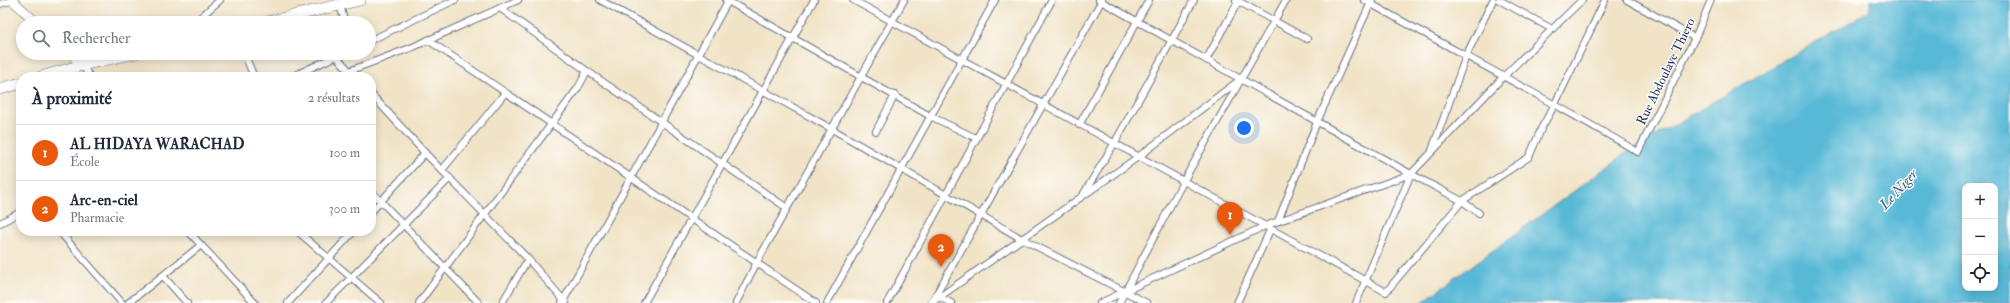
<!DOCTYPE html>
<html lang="fr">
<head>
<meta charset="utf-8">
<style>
  :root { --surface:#fff; --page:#f2f2f3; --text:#1f2937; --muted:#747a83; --line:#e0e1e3; --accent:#ea580c }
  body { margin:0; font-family:"IM FELL Double Pica",serif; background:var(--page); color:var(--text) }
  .controls { position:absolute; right:12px; bottom:12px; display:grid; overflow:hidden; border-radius:8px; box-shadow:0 2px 10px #0003 }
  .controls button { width:36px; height:36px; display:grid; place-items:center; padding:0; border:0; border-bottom:1px solid var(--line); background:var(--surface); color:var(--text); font:20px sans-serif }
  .you { position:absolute; left:1244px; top:128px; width:14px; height:14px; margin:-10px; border:3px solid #fff; border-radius:50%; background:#1a73e8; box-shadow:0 0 0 6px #1a73e833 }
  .badge { display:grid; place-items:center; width:26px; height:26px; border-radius:50%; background:var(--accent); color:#fff; font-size:13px; font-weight:700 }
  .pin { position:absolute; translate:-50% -33px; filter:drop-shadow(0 1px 2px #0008) }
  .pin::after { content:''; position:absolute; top:21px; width:14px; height:12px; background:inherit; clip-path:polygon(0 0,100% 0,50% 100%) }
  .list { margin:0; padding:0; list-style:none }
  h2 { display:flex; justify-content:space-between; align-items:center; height:52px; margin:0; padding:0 16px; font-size:17px }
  h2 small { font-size:13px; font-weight:400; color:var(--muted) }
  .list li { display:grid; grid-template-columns:26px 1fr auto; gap:12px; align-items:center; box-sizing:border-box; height:56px; padding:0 16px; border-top:1px solid var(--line) }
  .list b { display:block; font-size:15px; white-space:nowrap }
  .list p { margin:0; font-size:13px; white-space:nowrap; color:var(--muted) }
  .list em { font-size:13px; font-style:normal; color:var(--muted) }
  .icon { flex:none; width:22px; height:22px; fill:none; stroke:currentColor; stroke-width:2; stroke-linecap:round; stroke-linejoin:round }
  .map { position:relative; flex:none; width:2010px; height:303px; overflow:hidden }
  .search { position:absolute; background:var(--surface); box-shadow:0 2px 10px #0003; left:16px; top:16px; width:360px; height:44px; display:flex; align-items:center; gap:10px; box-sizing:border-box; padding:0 14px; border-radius:22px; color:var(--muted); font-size:15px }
  .panel { position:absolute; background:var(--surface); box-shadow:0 2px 10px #0003; left:16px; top:72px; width:360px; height:164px; border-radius:16px }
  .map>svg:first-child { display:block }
</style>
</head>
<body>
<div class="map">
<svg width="2010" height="303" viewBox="0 0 2010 303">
  <rect width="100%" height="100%" fill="#fdfcf7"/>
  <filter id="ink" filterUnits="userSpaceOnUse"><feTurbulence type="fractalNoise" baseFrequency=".025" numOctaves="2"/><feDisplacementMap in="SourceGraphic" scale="8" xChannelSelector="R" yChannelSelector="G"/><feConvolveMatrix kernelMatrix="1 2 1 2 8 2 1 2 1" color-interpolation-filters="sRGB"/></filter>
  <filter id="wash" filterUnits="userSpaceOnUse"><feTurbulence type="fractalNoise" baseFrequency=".012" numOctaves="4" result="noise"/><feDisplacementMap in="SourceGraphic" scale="16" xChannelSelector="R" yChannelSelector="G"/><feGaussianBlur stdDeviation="0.9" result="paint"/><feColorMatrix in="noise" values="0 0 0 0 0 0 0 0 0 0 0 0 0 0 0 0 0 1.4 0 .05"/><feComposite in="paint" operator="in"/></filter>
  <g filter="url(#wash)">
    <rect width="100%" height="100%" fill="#f1e3c6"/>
    <path fill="#59b9d7" stroke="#3a749a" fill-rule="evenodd" d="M 1871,0 L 2010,0 L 2010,303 L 1421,303 L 1626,153 L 1869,11 ZM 1965,186 L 1995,186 L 1995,288 L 1965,288 Z"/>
  </g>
  <g filter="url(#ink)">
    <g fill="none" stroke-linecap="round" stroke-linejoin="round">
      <defs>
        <g id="street">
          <polyline points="600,0 832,129 1022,239 1147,303"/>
          <polyline points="726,0 930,116 976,138"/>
          <polyline points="853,0 1386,292 1462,201 1529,157 1542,127 1555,104 1605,0"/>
          <polyline points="1099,0 1411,174 1462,201 1479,213"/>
          <polyline points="1236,0 1307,39"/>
          <path d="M 1364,0 C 1455,51 1548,99 1638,152 L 1695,38 L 1711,0"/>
          <polyline points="1499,0 1552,29"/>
          <polyline points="1627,0 1695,38"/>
          <polyline points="0,4 14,0"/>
          <polyline points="340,5 345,23"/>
          <polyline points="500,8 587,71 787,208"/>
          <polyline points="194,23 220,0"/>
          <polyline points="428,40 816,303"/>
          <polyline points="369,41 455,0"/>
          <polyline points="244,53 254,77"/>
          <polyline points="336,56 355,77"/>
          <polyline points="1206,60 1239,0"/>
          <polyline points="82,65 90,77"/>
          <polyline points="349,71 413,47 518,0"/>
          <polyline points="291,77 343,53"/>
          <polyline points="371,94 425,153 528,259 566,303"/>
          <polyline points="1079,125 1149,0"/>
          <polyline points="876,131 895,95"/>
          <polyline points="1432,150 1466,56 1493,0"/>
          <polyline points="443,169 505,93"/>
          <polyline points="371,191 479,303"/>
          <polyline points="1084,193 1114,144 1194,0"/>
          <polyline points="371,212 425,153"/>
          <polyline points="1278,221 1317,122 1372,0"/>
          <polyline points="0,223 21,212"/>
          <polyline points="59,231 122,303"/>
          <polyline points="188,231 255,303"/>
          <polyline points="297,231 381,303"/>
          <polyline points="163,276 187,303"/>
          <polyline points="939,297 951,303"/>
          <polyline points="933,300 1102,0"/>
          <polyline points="128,303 200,246"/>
          <polyline points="288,303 354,231"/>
          <polyline points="326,303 450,178"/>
          <polyline points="419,303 578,88 587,71"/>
          <polyline points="502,303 528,259"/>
          <polyline points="562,303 728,1"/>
          <polyline points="644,303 814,0"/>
          <polyline points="736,303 757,262 904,0"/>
          <polyline points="827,303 995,0"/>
          <polyline points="887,303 1052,0"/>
          <polyline points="931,303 1138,157 1241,79"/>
          <polyline points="1100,303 1265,226 1411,174 1503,77 1582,0"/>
          <polyline points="1119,303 1183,182 1286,0"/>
          <polyline points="1237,303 1270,230"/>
          <polyline points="1356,303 1411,174"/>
        </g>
        <g id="secondary">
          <polyline points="12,0 37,23"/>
          <polyline points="70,53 82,65"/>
        </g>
        <g id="highway">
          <polyline points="263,23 360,0"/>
          <polyline points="41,77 82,65 136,53"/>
          <polyline points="0,89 21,83"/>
        </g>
      </defs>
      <use href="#street" stroke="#666e82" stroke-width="8"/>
      <use href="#secondary" stroke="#666e82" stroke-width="10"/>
      <use href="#highway" stroke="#666e82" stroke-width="12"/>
      <use href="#street" stroke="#fff" stroke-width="6"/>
      <use href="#secondary" stroke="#fff" stroke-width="9"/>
      <use href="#highway" stroke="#fff" stroke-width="11"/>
    </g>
  </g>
  <g text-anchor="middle" stroke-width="3" stroke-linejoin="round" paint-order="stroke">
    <g font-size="13" fill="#1b2f5e" stroke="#fdfcf7">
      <text transform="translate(1665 71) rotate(-64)" y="5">Rue Abdoulaye Thiero</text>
    </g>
    <g font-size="14" font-style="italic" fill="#315f88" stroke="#fdfcf7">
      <text transform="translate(1898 189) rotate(-48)" y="5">Le Niger</text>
    </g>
  </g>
</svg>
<div class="controls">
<button>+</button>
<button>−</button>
<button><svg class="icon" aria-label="locate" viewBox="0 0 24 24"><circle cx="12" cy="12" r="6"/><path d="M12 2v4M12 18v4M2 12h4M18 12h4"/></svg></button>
</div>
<div class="you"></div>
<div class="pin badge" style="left:1230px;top:235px">1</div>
<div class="pin badge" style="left:941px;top:267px">2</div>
<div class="search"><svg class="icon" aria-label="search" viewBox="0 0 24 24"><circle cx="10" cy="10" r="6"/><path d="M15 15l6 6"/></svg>Rechercher</div>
<section class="panel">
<h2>À proximité<small>2 résultats</small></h2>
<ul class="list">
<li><span class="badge">1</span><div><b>AL HIDAYA WARACHAD</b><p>École</p></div><em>100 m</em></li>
<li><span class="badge">2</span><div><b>Arc-en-ciel</b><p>Pharmacie</p></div><em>300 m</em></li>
</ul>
</section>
</div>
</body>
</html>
